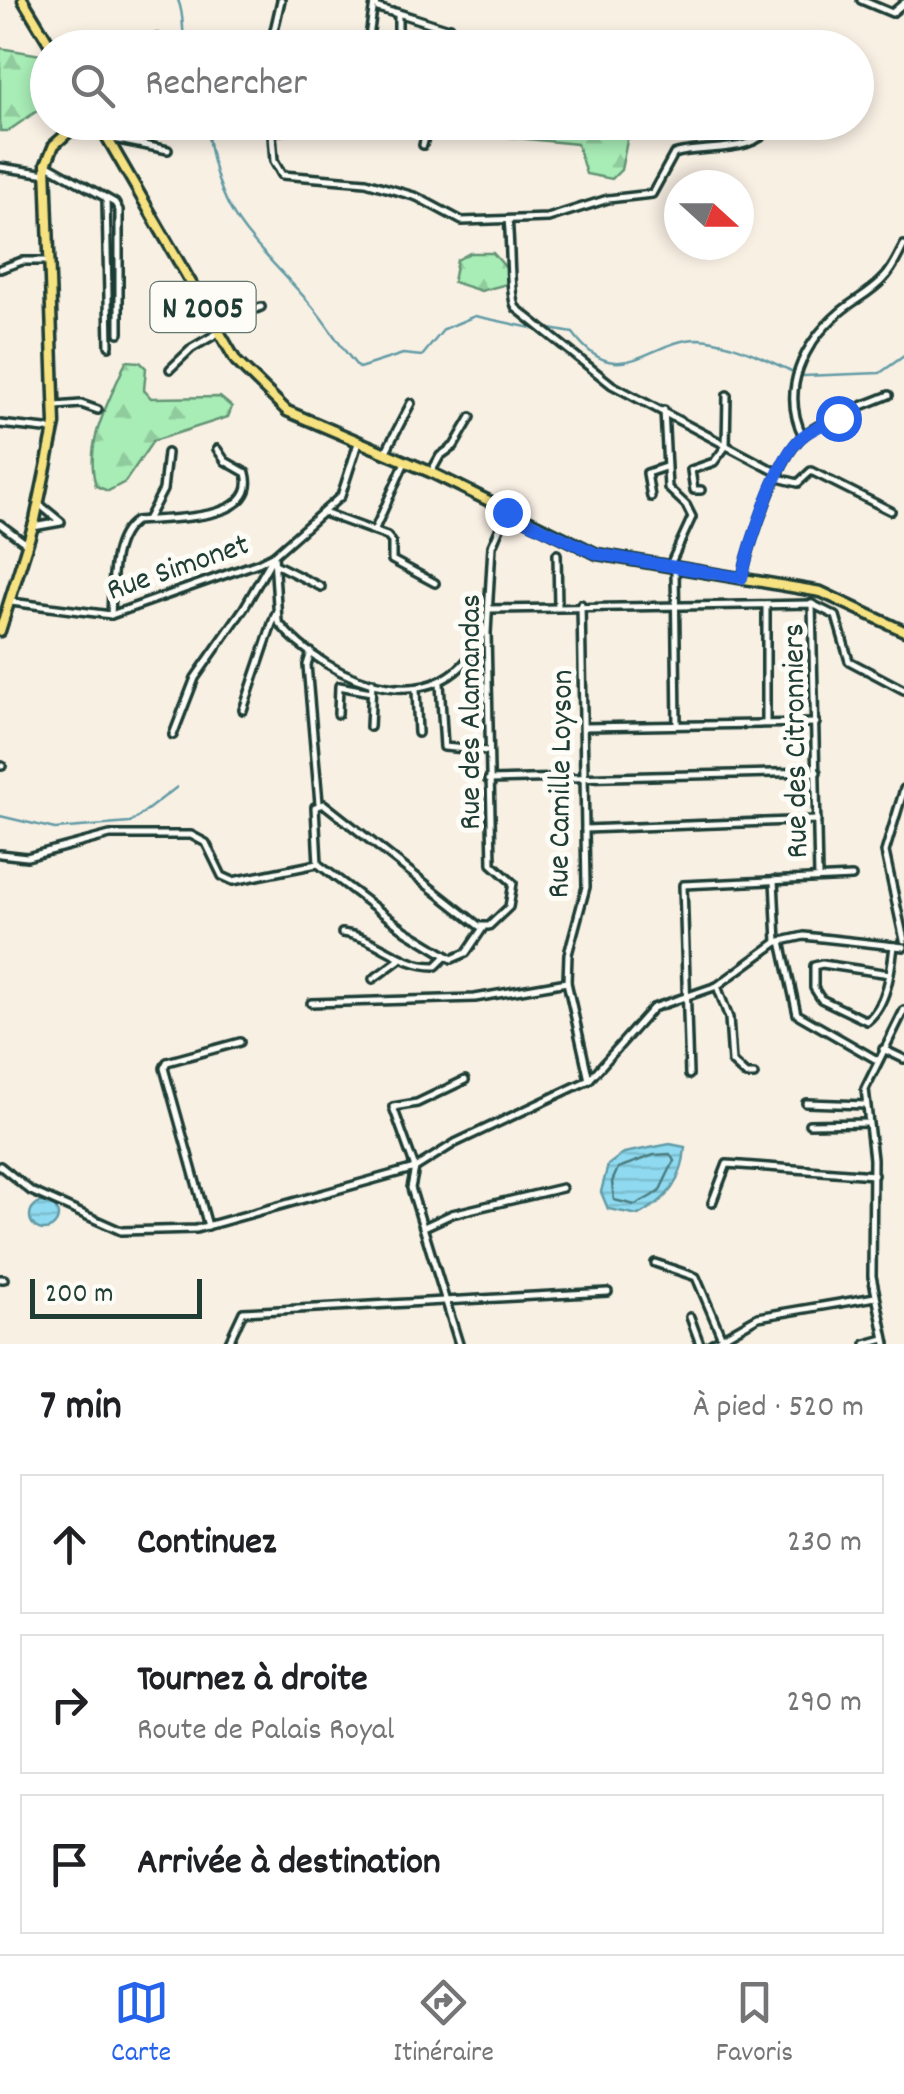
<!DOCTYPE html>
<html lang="fr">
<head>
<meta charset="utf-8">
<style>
  :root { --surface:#fff; --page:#f2f2f2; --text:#202124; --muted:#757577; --line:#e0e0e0; --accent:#2563eb }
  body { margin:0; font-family:Dekko,sans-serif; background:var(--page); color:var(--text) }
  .compass { position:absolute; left:664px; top:170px; width:90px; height:90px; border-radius:50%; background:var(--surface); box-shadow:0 5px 15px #0003; rotate:111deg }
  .scale { position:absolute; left:30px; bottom:25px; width:172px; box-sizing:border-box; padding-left:10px; border:5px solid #1f3d34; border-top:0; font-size:28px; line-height:35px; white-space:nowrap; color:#1f3d34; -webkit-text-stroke:8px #fdfcf7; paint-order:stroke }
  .stop { position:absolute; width:30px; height:30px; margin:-22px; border:8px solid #2563eb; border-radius:50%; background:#fff }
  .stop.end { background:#2563eb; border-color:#fff; box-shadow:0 2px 10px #0008 }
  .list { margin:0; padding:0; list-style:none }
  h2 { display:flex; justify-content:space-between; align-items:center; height:130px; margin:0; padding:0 40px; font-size:42px }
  h2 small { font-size:32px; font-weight:400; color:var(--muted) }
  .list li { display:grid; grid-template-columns:65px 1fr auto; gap:30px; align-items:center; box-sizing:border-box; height:140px; margin:0 20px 20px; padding:0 20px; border:2px solid var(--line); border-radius:0px }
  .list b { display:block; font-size:38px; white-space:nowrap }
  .list p { margin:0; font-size:32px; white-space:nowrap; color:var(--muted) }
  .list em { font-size:32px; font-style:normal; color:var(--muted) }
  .icon { flex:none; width:55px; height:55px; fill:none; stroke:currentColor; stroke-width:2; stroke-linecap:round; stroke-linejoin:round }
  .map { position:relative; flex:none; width:904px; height:1344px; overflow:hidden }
  .search { position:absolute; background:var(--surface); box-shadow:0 5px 15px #0003; left:30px; right:30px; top:30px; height:110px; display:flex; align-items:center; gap:25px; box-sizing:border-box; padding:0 35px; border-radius:55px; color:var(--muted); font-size:38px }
  .sheet { height:610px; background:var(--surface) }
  nav { display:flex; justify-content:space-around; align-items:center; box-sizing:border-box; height:140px; border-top:2px solid var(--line); background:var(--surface); font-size:28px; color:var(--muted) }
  nav a { display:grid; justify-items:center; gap:5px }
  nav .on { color:var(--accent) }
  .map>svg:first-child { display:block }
</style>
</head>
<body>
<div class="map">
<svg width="904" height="1344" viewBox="0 0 904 1344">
  <defs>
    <pattern id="forest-firs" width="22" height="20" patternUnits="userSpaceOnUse" patternTransform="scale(2.5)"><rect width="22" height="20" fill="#a8ecb6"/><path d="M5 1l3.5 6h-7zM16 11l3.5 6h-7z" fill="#90cb9d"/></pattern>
    <pattern id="water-rules" width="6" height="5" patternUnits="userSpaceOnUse" patternTransform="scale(2.5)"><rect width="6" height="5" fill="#8fdaf0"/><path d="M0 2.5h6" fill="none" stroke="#7bbcce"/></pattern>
  </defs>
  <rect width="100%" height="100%" fill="#f9f0e4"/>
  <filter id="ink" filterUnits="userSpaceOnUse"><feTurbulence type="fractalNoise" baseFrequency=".01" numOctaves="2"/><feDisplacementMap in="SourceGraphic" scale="20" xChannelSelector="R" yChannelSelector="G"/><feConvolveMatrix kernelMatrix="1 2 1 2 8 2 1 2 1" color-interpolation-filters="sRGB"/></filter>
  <g filter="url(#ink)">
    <g fill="url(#forest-firs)" stroke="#649475" stroke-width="2.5">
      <polygon points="0,48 47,56 47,104 8,131 0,131"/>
      <polygon points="487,123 655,122 657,124 656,134 628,136 621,170 612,179 586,174 577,144 488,135"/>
      <polygon points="470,253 493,253 507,269 507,284 481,291 453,282 457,260"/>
      <path d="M 126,361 L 140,362 L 146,368 L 144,390 L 151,398 L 220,397 L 232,407 L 228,417 L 153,441 L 125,482 L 108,491 L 96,486 C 83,442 110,401 126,361 Z"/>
    </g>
    <g fill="url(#water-rules)" stroke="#629ba5" stroke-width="2.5">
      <path d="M 670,1144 L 685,1147 C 683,1181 667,1201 638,1215 L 608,1209 L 601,1192 L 608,1165 L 624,1153 Z"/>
      <circle cx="44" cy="1216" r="14"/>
    </g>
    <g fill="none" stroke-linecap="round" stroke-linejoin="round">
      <polygon stroke="#4c7c7f" stroke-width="2.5" points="670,1154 674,1161 659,1192 635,1205 614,1200 612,1182 618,1168 654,1155"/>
      <g stroke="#629ba5" stroke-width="2.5">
        <path d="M 178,0 C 186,19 180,34 187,48"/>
        <path d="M 206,122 C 218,223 251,235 312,306 C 329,326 342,350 359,368 L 403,354 L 422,356 L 444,329 L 475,316 L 541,330"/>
        <path d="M 550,329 L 573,333 C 618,395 650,339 698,339 C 729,340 765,359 793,372"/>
        <polyline points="803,376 880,373 904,356"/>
        <polyline points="0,816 55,829 130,823 177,787"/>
      </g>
      <defs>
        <g id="minor">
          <polyline points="373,0 378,8 398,14 398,48"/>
          <polyline points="861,0 892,13 904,3"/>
          <polyline points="395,12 492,43"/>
          <polyline points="369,37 374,3"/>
          <polyline points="131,48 157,38"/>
          <polyline points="270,48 281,0"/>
          <polyline points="447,48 450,27"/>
          <polyline points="142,122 145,122"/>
          <path d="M 271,122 L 274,161 L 282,175 L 366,182 L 417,197 L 462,221 L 548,218 L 608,199 L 652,194 L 674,154 C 704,144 756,157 774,122"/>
          <polyline points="271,132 338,122"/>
          <polyline points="109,138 168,150"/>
          <polyline points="423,145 429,122"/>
          <polyline points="46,164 115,203 119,210 119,333"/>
          <polyline points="0,167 47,174"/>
          <polyline points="106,198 109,346"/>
          <path d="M 508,220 C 511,240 509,298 516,308 L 612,385 L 780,474"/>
          <polyline points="0,269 22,261 48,261"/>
          <polyline points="217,325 261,307"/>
          <polyline points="170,369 192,348 218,333"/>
          <polyline points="56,406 81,404 98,410"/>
          <polyline points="664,410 668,488 686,505 692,517 669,567"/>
          <polyline points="0,424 54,430"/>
          <path d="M 803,436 C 780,390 803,344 840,312 C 854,300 872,292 884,278 C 893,269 898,256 904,245"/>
          <polyline points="385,453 411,403"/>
          <polyline points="431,472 440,456 454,446 471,417"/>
          <polyline points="778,478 798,483 811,471 891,511"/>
          <polyline points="701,490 694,490 691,470 714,462 726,446 727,395"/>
          <polyline points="651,497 647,473 665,467"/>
          <polyline points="324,513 387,536 392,542 392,560 435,583"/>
          <polyline points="147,520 163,490 167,453"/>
          <polyline points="0,524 28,545"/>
          <polyline points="33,527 61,522 39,504"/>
          <polyline points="374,531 406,460"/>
          <polyline points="557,554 558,607"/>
          <path d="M 274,555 L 278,622 C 329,685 446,729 484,630"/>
          <polyline points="275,564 321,587"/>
          <polyline points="675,568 677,725"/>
          <path d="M 742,578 C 749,546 778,455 804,435 C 827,417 861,407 889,395"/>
          <polyline points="11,602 111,615 258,563 274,555 341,496 358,443"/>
          <polyline points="581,604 586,887 568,954 567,982 589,1080"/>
          <polyline points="812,604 818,877"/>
          <polyline points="766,605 766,723"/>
          <polyline points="490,609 812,604 836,616 849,661 904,690"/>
          <path d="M 111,615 C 113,587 109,538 136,521 C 163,518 260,523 246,473 L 225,461 L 217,449"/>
          <polyline points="311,652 307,665 319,803"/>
          <polyline points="440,683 444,747 488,751"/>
          <polyline points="416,690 418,733"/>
          <polyline points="243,710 275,615"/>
          <polyline points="338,714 339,686 371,692"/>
          <polyline points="370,727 372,682"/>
          <polyline points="584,727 816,723"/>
          <polyline points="173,735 195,678 244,608 273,557"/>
          <polyline points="0,766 2,766"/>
          <polyline points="488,780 817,772"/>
          <polyline points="904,789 885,852 904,940"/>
          <polyline points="585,829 817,820"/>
          <polyline points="0,854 27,857 110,835 191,835 206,843 222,876 233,881 317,864"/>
          <polyline points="774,880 777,942"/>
          <polyline points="483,928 466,953 452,959 406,931 318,864 315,807 324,804 479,926 489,926 509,907 513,883 492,864 487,633 492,546 507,512"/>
          <path d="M 342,933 C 378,937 400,967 436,966 L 444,958"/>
          <polyline points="781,941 797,1014 877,1060"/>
          <path d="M 890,974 L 822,964 L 814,966 L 814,988 L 821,999 L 867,1021 C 887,1005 891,971 894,946"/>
          <polyline points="373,979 399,960"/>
          <polyline points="717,986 729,1018 732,1062 746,1075 754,1075"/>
          <polyline points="311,1003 475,998 567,982"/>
          <polyline points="883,1049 904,1059"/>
          <polyline points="689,1075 683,885 852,877"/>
          <polyline points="806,1103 866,1105"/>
          <polyline points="809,1124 868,1123"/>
          <polyline points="0,1166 31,1191 121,1231 196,1229 415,1168 393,1107 417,1103 465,1080"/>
          <polyline points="712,1203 727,1164 874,1175"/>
          <polyline points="208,1226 164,1068 167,1062 240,1042"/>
          <polyline points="424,1227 452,1214 562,1188"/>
          <polyline points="655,1263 696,1277 722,1338"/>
          <polyline points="0,1279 4,1279"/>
          <polyline points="690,1317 700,1344"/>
          <polyline points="228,1344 243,1312 608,1292"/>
          <polyline points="459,1344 411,1188 415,1168 455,1143 589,1080 653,1008 717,986 777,942 804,936 904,947"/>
          <polyline points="711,1344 758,1317 875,1297"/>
          <polyline points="866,1344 884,1339"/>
          <polyline points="886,1344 872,1276 873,1159 865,1089 904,1010"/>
        </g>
        <g id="major">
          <polyline points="23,0 52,48"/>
          <polyline points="98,122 236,361 287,411 428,471 597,554 821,592 904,631"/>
          <polyline points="0,631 35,520 55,424 46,164 54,145 80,122"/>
        </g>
      </defs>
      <use href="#minor" stroke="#1f3d34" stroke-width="12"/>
      <use href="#major" stroke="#1f3d34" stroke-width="15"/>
      <use href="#minor" stroke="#fdfcf7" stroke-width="5"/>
      <use href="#major" stroke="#f6e281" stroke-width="8"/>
    </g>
  </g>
  <g fill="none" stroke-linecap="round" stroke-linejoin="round" filter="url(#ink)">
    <path stroke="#2563eb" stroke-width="12" d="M 507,512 L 597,554 L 742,578 C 749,546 777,456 803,436 C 813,428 827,423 838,418"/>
  </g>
  <g text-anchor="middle" stroke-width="10" stroke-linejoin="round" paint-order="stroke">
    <rect fill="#fdfcf7" stroke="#62766e" stroke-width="2.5" x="150.5" y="282" width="105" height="50" rx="8"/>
    <g font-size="30" font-weight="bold" fill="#1f3d34">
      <text x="203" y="317">N 2005</text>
    </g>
    <g font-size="32" fill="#1f3d34" stroke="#fdfcf7">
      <text transform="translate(177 565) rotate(-19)" y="11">Rue Simonet</text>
      <text transform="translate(468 712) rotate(-90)" y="11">Rue des Alamandas</text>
      <text transform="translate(793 741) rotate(-91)" y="11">Rue des Citronniers</text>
      <text transform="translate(558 784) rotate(-89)" y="11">Rue Camille Loyson</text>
    </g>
  </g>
</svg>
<svg class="compass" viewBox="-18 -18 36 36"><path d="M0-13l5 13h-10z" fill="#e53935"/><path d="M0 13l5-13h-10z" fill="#757577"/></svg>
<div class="scale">200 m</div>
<div class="stop" style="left:838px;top:418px"></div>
<div class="stop end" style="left:507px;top:512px"></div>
<div class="search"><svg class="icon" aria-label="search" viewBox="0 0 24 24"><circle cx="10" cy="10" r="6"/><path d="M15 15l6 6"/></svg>Rechercher</div>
</div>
<section class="sheet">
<h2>7 min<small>À pied · 520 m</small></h2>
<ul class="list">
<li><svg class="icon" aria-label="ahead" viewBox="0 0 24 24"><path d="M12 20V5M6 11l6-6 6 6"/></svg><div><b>Continuez</b></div><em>230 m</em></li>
<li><svg class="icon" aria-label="right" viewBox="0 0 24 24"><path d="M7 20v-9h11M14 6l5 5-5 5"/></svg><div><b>Tournez à droite</b><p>Route de Palais Royal</p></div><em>290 m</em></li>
<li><svg class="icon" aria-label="arrive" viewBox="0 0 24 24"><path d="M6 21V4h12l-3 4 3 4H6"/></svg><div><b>Arrivée à destination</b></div></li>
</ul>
</section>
<nav>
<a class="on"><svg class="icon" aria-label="map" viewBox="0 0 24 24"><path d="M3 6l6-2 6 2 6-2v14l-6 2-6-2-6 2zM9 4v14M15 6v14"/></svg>Carte</a>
<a><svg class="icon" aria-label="directions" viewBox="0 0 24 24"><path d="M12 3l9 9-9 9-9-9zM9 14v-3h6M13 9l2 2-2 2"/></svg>Itinéraire</a>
<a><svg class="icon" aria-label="saved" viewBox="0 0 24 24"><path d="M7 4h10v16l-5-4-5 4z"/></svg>Favoris</a>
</nav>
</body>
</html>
